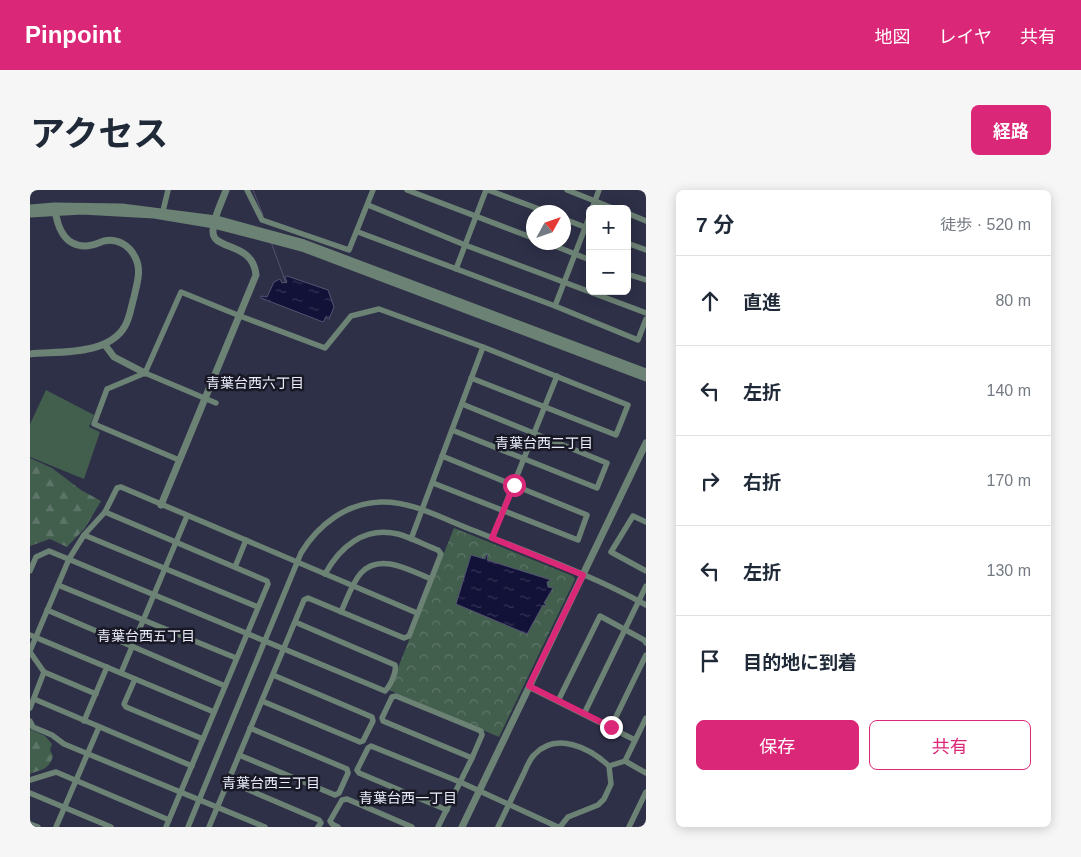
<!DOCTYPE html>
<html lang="ja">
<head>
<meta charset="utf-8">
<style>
  :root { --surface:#fff; --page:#f6f6f7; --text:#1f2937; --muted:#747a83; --line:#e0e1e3; --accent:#db2777 }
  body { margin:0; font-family:Arial,"Noto Sans JP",sans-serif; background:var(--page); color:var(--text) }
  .controls { position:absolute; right:15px; top:15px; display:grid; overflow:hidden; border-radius:8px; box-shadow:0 2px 12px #0003 }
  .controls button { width:45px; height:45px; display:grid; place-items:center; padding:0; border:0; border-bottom:1px solid var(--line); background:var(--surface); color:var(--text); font:25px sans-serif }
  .compass { position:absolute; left:496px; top:15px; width:45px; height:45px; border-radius:50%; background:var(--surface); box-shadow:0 2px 12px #0003; rotate:50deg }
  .stop { position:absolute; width:15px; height:15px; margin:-11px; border:4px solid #db2777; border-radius:50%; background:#fff }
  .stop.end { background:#db2777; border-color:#fff; box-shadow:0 1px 5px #0008 }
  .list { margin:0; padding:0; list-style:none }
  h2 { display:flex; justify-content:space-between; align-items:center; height:65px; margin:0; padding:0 20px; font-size:21px }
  h2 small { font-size:16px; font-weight:400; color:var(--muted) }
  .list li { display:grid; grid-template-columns:32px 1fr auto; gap:15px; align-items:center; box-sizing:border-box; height:90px; padding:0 20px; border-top:1px solid var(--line) }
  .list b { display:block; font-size:19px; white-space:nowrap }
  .list em { font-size:16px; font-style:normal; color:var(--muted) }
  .actions { display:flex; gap:10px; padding:15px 20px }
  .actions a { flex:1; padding:11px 0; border:1px solid var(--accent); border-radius:8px; text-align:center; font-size:18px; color:var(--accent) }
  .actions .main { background:var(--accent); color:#fff }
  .icon { flex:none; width:28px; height:28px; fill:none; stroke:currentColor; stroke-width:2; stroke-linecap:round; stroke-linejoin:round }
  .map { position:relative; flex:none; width:616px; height:637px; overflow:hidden; border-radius:8px }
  header { display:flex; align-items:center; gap:30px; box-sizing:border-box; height:70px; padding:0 25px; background:var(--accent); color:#fff }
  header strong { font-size:24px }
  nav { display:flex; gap:28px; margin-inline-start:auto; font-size:18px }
  .intro { display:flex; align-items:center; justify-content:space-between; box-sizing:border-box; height:120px; padding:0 30px }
  h1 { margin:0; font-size:35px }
  .button { padding:12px 22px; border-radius:8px; background:var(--accent); color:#fff; font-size:18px; font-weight:700 }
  main { display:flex; gap:30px; padding:0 30px }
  aside { flex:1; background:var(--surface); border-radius:8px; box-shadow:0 2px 12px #0003 }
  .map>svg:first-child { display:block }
</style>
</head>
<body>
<header>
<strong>Pinpoint</strong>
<nav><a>地図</a><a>レイヤ</a><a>共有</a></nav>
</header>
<div class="intro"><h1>アクセス</h1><a class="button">経路</a></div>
<main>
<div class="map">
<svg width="616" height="637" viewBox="0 0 616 637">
  <defs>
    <pattern id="forest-firs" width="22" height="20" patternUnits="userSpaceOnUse" patternTransform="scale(1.25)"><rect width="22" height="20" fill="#425e4d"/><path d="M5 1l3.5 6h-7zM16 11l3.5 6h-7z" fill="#5d7568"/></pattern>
    <pattern id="park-crowns" width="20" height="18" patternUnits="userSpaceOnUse" patternTransform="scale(1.25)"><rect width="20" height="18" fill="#425e4d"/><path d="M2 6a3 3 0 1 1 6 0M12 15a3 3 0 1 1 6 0" fill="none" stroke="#5d7568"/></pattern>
    <pattern id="water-ripples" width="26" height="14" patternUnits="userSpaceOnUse" patternTransform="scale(1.25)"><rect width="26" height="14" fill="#121137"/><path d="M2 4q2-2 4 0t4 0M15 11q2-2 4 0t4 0" fill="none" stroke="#353455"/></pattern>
  </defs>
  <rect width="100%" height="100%" fill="#2e3048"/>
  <g fill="url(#forest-firs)">
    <polygon points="0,268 22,278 51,300 71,311 55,338 37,357 20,349 0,356"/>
    <path d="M 0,539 L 15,546 L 22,554 L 20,560 L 23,566 C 19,580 12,579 0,584 Z"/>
  </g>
  <polygon fill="url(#park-crowns)" points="424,338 543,386 545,389 469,547 359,500"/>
  <polygon fill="#425e4d" points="16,200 64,225 59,237 70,242 54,289 0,267 0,234"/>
  <g fill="url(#water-ripples)" stroke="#535372">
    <polygon points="257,86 298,100 304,117 299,129 296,127 293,132 231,108 231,106 237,107 244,92 250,89 252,93 257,92 255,87"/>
    <polygon points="457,364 458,365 457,370 521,390 517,392 518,397 523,398 514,413 516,415 516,416 513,415 497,444 426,414 441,365 455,369"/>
  </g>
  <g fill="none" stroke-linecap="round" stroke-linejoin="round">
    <g stroke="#535372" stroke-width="1">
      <polyline points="223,0 233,25"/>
      <polyline points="241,52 256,93"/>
    </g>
    <g stroke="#6c8274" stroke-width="5.5">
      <polyline points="217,0 232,30 319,60 343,0"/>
      <polyline points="377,0 503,48"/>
      <polyline points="458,0 517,22"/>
      <polyline points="537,0 585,19"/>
      <polyline points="338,15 435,55 616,123"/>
      <polyline points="562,19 569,0"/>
      <polyline points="133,21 138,0"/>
      <polyline points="597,23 616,31"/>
      <polyline points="534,29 560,39"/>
      <polyline points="328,42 525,116 608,150 616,129"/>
      <polyline points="515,52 560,70"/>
      <polyline points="597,53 616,60"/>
      <polyline points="426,79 456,0"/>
      <polyline points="597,84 616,90"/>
      <polyline points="525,116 560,25"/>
      <polyline points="115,183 186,213"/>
      <polyline points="422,240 567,298 577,273 432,214"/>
      <polyline points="149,270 64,234 77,199 115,183 151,102 210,126 295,158 321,126 349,119 453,157 598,215 586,245 441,188"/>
      <polyline points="403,293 548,350 557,325 412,266"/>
      <polyline points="75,322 237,391 238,394 136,637"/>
      <polyline points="616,332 603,326 581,362 616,381"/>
      <polyline points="54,345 228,417"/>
      <polyline points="462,348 527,186"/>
      <polyline points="381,349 453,157"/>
      <polyline points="205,377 216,350"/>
      <path d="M 0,381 L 6,367 L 19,361 L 355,501 C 360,496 367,482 365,475 L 265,432"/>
      <polyline points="28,395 206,468"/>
      <polyline points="17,420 195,496"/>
      <path d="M 311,422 C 317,409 322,393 331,383 C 350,362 381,381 401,389"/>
      <polyline points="0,445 184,522"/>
      <polyline points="0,461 39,369 54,345 75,322 87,298 91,297 387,423"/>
      <polyline points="0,462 14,482 0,518"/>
      <polyline points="14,482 66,504"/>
      <polyline points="91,483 157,326"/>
      <polyline points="105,489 94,514 96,517 173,549"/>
      <polyline points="499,497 605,550"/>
      <polygon points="366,506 451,541 452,545 442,568 353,531 352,528 362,507"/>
      <polyline points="4,509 162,576"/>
      <polyline points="232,511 330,552 333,551 343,531 342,527 243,485"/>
      <polyline points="528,511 570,426 614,450 616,453"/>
      <polyline points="554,524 616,396"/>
      <polyline points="0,531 3,537 22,545 34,554 235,637"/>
      <polyline points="54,531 77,477"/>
      <polyline points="581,537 616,465"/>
      <polyline points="209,565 305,605 309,603 318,583 317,579 220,538"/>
      <polyline points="595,571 616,583"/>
      <polyline points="579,576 595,571 616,528"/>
      <polyline points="0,590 26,582 139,630"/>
      <polyline points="198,591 289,630 291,633 288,637"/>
      <polyline points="0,603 81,637"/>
      <polyline points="417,620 329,583 327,580 338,558 341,556 430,592 528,637"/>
      <polyline points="0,634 8,637"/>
      <polyline points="26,637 69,537"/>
      <path d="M 158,637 L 271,363 C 288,335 316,313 351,312 C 383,311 415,330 445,341 C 502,364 562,385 616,415"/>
      <path d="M 179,637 L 274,410 L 278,408 L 374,448 L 379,446 L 411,364 L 408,360 C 395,355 382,348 368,344 C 334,336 310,357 295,384"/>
      <polyline points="308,637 302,634 300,631 312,610 317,609 382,637"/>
      <polyline points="408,637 442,568"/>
      <path d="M 468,637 C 476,620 485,602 493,585 C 496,579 499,570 504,565 C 526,541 560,558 579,576 L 581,594 L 574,609 L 568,615 L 538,627 L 530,637"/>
      <polyline points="599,637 616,602"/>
    </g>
    <g stroke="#6c8274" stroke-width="7">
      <polyline points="0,18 24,16 92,17 186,29 274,53 616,182"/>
      <polyline points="0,24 52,21 124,25 184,35 272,58 616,188"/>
      <polyline points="75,155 84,167 115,183"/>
      <path d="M 0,164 C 29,161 78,166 95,136 C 100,127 101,117 104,107 C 107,93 112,80 105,67 C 99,55 87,48 74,51 C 68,53 62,56 55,56 C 34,56 27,36 25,19"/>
      <path d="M 131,315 L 226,85 C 223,51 182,61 183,41 C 183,28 192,12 196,0"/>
      <polyline points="432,637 616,253"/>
    </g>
  </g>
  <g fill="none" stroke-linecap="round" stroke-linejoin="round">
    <polyline stroke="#db2777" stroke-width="6" points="484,295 462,348 553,385 499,496 581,537"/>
  </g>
  <g text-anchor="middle" stroke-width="5" stroke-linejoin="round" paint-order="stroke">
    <g font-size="14" fill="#ebedfd" stroke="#181924">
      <text x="225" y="198">青葉台西六丁目</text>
      <text x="514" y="258">青葉台西二丁目</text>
      <text x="116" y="451">青葉台西五丁目</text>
      <text x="241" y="598">青葉台西三丁目</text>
      <text x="378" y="613">青葉台西一丁目</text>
    </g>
  </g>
</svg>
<div class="controls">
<button>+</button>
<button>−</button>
</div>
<svg class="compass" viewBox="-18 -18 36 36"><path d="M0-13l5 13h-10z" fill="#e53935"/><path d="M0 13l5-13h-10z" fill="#747a83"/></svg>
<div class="stop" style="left:484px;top:295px"></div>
<div class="stop end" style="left:581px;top:537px"></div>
</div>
<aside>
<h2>7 分<small>徒歩 · 520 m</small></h2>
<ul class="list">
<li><svg class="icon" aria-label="ahead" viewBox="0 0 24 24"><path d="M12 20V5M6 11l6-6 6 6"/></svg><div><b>直進</b></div><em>80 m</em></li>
<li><svg class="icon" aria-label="left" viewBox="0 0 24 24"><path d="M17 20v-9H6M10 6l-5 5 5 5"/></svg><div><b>左折</b></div><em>140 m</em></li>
<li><svg class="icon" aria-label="right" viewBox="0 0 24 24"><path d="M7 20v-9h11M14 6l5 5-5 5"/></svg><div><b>右折</b></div><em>170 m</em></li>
<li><svg class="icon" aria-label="left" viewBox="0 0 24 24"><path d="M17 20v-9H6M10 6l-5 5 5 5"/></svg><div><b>左折</b></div><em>130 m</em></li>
<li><svg class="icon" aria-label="arrive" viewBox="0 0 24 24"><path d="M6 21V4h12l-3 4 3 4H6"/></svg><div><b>目的地に到着</b></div></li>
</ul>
<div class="actions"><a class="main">保存</a><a>共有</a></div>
</aside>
</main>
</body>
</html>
